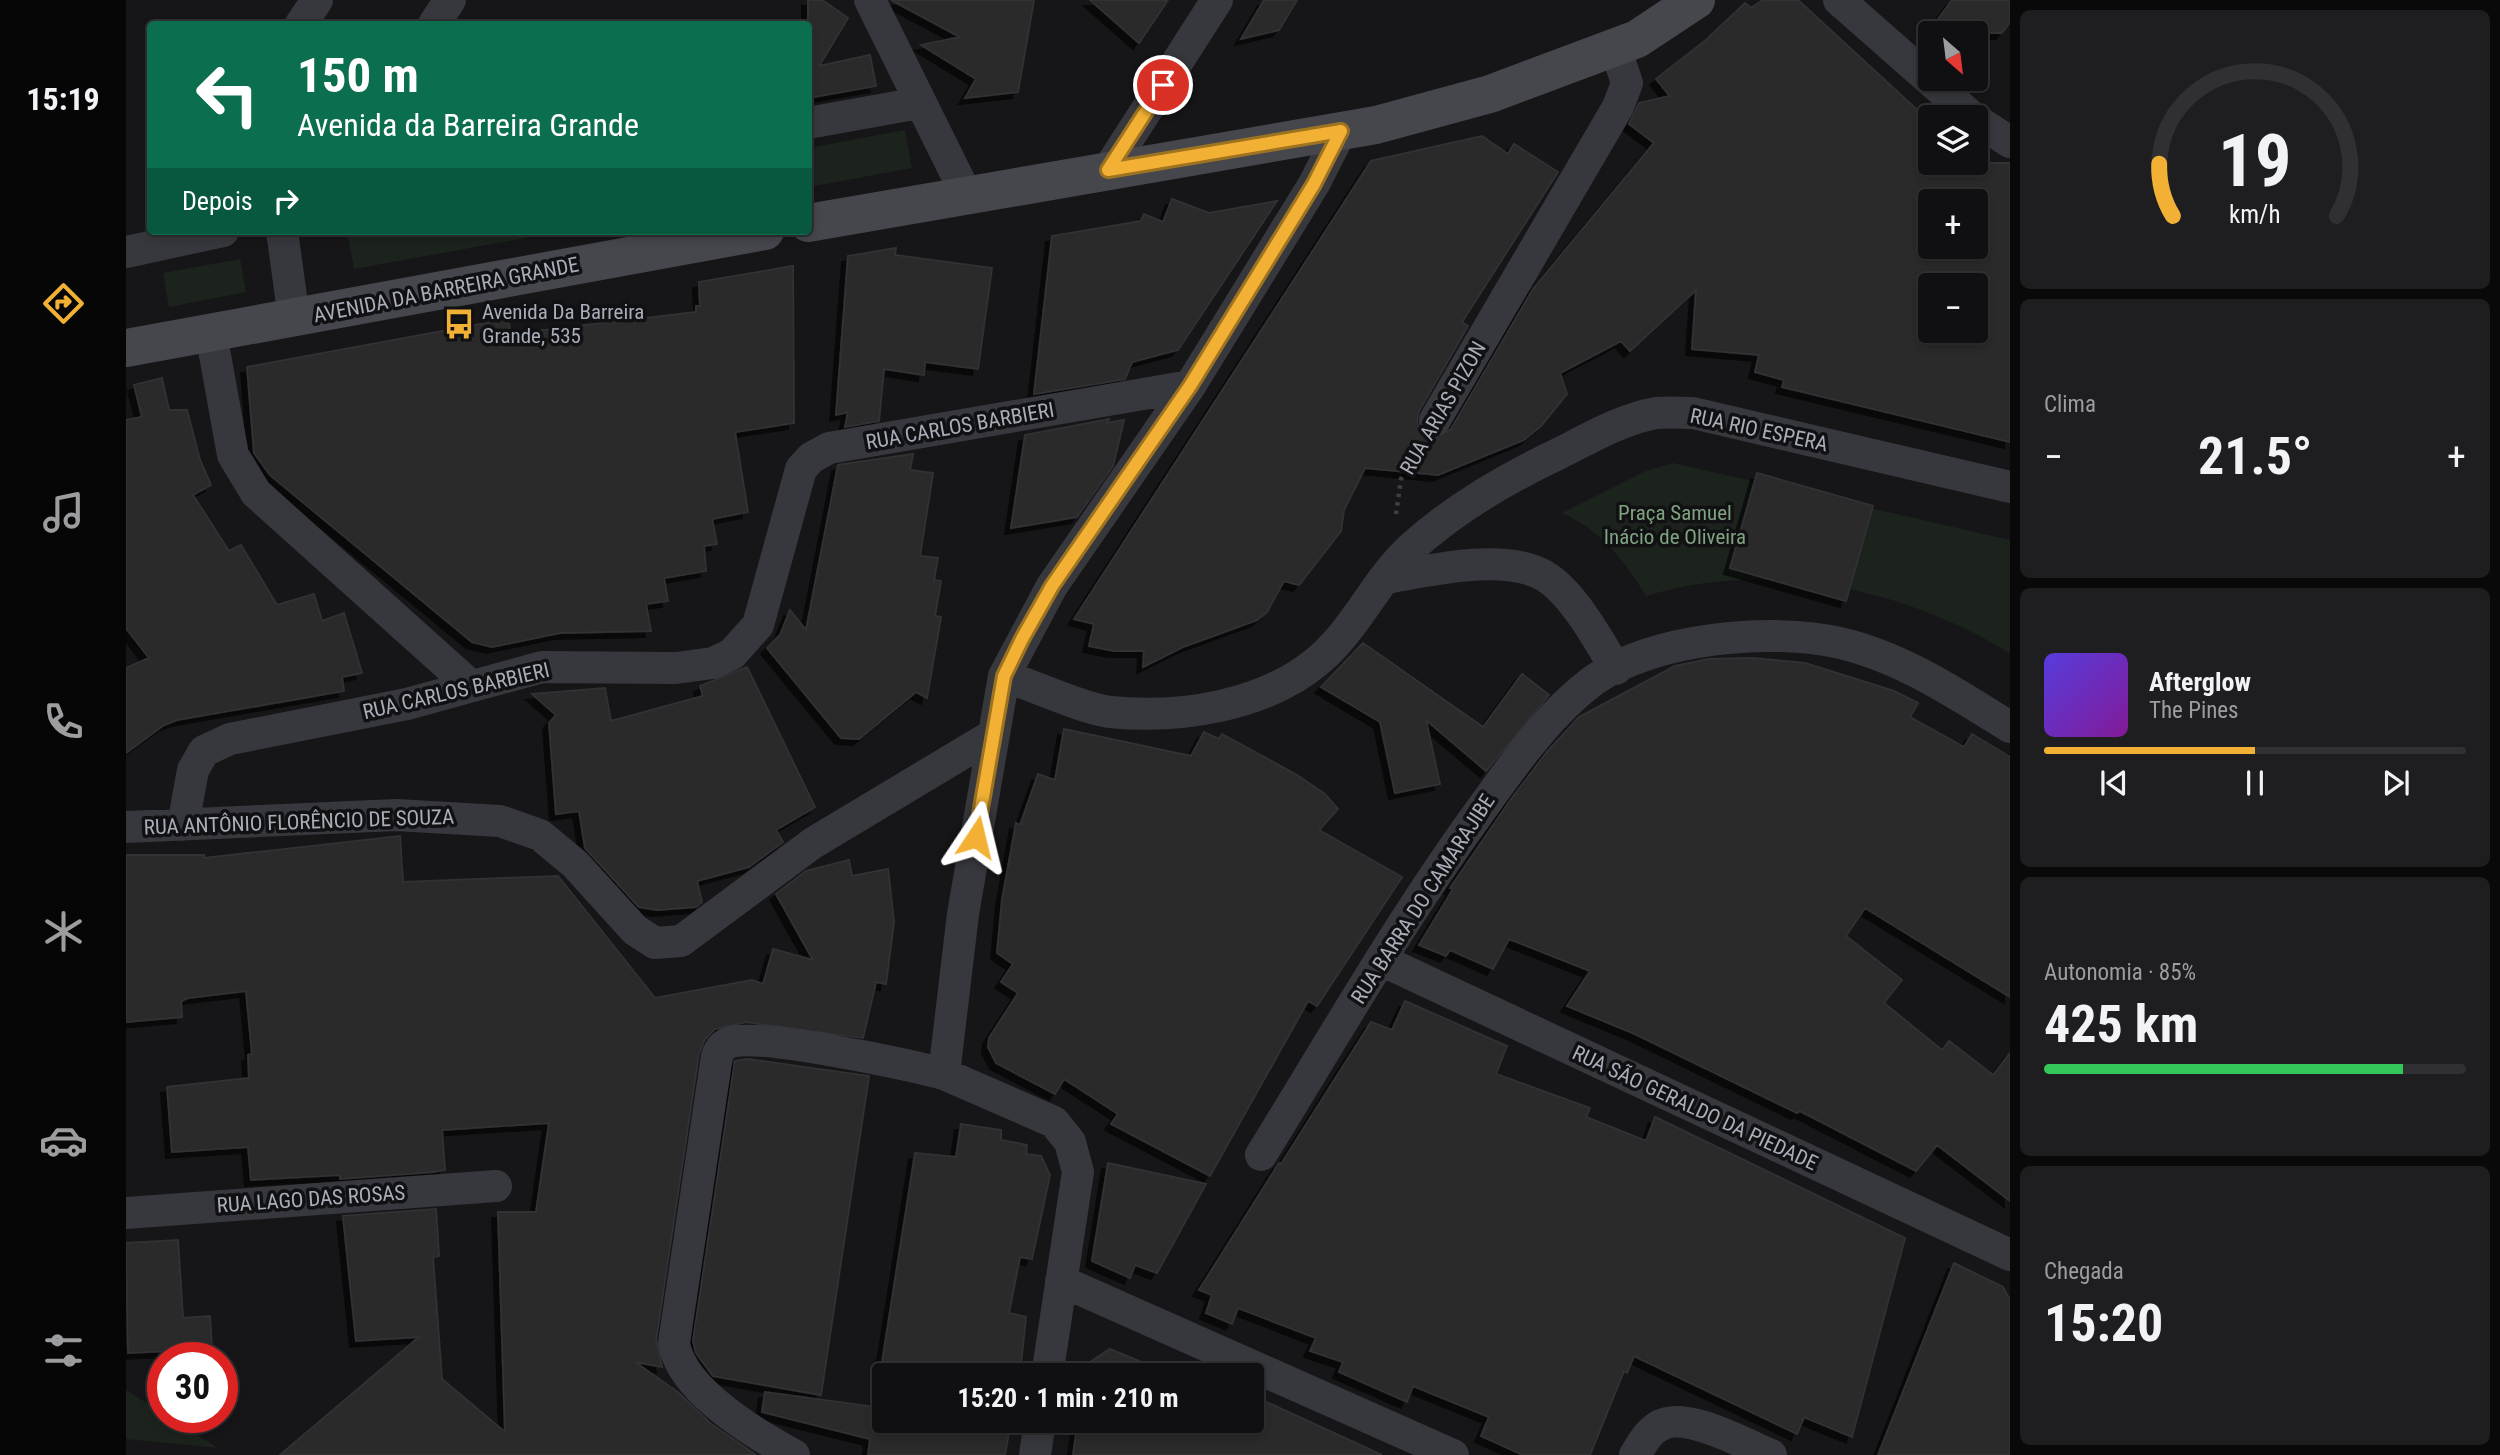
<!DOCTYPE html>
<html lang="pt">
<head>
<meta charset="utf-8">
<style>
  body { margin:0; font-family:"Roboto Condensed",sans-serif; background:#1e1e20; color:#f1f3f6; height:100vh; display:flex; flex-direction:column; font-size:26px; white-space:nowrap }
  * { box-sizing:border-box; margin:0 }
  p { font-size:23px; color:#9c9d9f }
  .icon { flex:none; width:38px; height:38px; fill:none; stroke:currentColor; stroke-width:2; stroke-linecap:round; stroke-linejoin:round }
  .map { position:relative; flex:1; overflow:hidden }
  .sheet { display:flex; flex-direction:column; gap:10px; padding:10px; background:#09090a; width:490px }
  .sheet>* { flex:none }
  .guide { position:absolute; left:21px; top:21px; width:665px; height:214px; border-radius:7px; box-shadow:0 4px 10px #0003,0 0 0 2px #303032; background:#0b6e4f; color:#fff; overflow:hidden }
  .needle { width:46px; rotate:152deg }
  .tools { position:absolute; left:1792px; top:21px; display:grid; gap:14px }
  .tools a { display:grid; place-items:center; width:70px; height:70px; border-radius:7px; background:#101012; box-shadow:0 4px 10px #0003,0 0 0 2px #303032; font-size:35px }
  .speed { position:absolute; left:21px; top:1342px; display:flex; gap:14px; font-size:35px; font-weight:700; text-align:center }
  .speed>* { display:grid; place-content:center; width:91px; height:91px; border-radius:50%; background:#101012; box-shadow:0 4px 10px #0003,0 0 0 2px #303032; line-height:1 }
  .speed .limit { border:10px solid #d22; background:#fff; color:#111 }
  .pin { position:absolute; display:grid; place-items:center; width:60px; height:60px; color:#fff; margin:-30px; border:4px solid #fff; border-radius:50%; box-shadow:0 2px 7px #0007 }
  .me { position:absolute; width:77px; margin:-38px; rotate:10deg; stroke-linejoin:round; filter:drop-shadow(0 0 5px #0008) }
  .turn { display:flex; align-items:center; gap:24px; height:147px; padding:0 35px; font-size:32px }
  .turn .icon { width:91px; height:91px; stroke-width:2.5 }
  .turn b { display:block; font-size:49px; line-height:60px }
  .then { display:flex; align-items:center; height:66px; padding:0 35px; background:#0003; gap:14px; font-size:26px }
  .big { font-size:52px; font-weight:700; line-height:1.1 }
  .sheet .card { flex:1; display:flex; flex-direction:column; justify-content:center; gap:10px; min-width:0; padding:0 24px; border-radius:10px; background:#1e1e20 }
  .sheet .dial { align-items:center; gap:0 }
  .dial svg { height:182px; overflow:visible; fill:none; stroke:#303032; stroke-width:7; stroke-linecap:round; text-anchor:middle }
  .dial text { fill:#f1f3f6; stroke:none }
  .song { display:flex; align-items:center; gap:21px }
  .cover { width:84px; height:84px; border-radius:10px; background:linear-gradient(135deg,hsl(250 70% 55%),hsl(290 70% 35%)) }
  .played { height:7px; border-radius:4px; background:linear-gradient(90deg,#f2b134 50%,#303032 50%) }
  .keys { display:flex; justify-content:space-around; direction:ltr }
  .heat { display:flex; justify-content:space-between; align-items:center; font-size:38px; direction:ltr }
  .charge { height:10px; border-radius:5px; background:linear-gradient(90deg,#34c759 85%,#303032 0) }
  .trip { position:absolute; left:746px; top:1363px; width:392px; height:70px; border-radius:7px; background:#101012; box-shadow:0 4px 10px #0003,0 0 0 2px #303032; font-weight:700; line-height:70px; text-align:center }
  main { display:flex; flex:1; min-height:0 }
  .tab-bar { display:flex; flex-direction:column; width:126px; justify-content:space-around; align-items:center; background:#060607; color:#9c9d9f }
  .tab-bar .icon { width:49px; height:49px }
  .tab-bar .selected { color:#f2b134 }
  .tab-bar b { font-size:32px; color:#f1f3f6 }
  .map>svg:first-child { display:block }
  .green { fill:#1c231d }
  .building { fill:#29292c; stroke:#303034; stroke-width:2; fill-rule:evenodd; filter:url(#shadow) }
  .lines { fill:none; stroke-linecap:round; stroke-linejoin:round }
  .path { stroke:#3d3f44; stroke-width:4.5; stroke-dasharray:3.5 5; stroke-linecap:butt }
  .street { stroke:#37383d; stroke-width:32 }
  .secondary { stroke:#45474d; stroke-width:38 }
  .route-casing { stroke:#9d7322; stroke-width:18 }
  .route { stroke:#f2b134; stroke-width:12 }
  .labels { text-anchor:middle; stroke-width:7; stroke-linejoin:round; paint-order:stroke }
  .street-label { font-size:21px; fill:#a8adb8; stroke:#111113 }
  .poi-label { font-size:21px; fill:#a8adb8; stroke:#111113; text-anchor:start }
  .park-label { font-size:21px; fill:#7fa381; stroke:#111113 }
</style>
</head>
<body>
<main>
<nav class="tab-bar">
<b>15:19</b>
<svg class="icon selected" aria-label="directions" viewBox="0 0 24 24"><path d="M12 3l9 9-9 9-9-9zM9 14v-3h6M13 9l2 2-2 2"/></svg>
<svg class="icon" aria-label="music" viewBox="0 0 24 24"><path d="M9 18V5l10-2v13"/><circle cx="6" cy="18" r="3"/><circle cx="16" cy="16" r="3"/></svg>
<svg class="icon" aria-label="phone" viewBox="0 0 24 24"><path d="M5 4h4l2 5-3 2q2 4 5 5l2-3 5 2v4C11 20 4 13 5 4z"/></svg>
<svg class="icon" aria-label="climate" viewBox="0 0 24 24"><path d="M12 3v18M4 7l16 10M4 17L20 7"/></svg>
<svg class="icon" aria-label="car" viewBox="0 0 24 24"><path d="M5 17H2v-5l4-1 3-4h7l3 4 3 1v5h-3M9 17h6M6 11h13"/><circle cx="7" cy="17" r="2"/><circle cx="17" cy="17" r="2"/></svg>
<svg class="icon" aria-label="filters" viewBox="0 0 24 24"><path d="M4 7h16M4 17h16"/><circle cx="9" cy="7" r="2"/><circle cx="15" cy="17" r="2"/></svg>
</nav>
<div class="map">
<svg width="1884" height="1455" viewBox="0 0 1884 1455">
  <defs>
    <filter id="shadow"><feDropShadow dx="-6" dy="6" stdDeviation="0" flood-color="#0009"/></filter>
  </defs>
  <rect width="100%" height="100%" fill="#161618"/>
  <path class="green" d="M 779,130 L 786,168 L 683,187 L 683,148 Z
    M 221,231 L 438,231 L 228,269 Z
    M 114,259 L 120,292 L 43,307 L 37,273 Z
    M 1547,463 L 1884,540 L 1884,653 C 1774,587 1644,559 1520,596 C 1498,560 1475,530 1436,513 L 1520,471 Z
    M 0,1390 L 37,1413 L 37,1418 L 44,1418 L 92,1448 L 0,1439 Z"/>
  <path class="building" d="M 682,0 L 696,0 L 722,18 L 693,66 L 744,55 L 750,86 L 682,98 Z
    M 765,0 L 908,0 L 892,92 L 839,98 L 850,79 L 795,45 L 834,37 Z
    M 964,0 L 1042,0 L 1013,43 Z
    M 1138,0 L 1171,0 L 1153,30 L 1115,39 Z
    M 1637,0 L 1672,0 L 1799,117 L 1795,122 L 1804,127 L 1804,163 L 1850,163 L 1850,156 L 1860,163 L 1884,163 L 1884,442 L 1656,387 L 1658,380 L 1629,372 L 1633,355 L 1566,349 L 1570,290 L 1504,351 L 1495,341 L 1434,373 L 1441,394 L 1415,426 L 1398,440 L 1312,475 L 1239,468 L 1218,510 L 1215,531 L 1173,585 L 1158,581 L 1141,612 L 1131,620 L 1057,647 L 1017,667 L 1018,651 L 988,651 L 963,646 L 968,624 L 948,619 L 1245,161 L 1356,136 L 1382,154 L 1388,144 L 1432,172 L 1336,322 L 1342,326 L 1293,411 L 1291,421 L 1293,430 L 1300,436 L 1310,438 L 1325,429 L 1407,289 L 1528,143 L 1503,124 L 1513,103 L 1544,96 L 1530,79 L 1580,40 L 1619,3 L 1625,8 ZM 1804,201 L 1850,201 L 1850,247 L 1804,247 ZM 1804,285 L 1850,285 L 1850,331 L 1804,331 Z
    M 1826,0 L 1884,0 L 1884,22 L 1876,33 L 1802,33 Z
    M 1046,199 L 1083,213 L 1151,201 L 1052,350 L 1006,362 L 999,379 L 908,394 L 926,236 L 1015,221 L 1018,214 L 1037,222 Z
    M 770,248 L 769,255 L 866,268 L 852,369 L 799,362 L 798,375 L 758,369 L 753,421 L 719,427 L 722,412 L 710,415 L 722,256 Z
    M 667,266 L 668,423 L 609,432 L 622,512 L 586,519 L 591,544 L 578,546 L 580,571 L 538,578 L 542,601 L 520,604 L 525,631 L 434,633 L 366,647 L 346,642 L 144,475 L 128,453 L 121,367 L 382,319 L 385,334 L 570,312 L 570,306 L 574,306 L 573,282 Z
    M 36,378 L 43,410 L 61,410 L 74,460 L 85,485 L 67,495 L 103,551 L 115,545 L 151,605 L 188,594 L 196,621 L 218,613 L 236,673 L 216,677 L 218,691 L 51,720 L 38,725 L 0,753 L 0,668 L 23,658 L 0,628 L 0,420 L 16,417 L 8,385 Z
    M 983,419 L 981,423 L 998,420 L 987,466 L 951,517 L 885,528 L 899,435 Z
    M 787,454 L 784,470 L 807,473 L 794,556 L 812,558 L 808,580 L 815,581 L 809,616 L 815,617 L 801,698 L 790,692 L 733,739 L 715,738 L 641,648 L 654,635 L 664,610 L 680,630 L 712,465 Z
    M 1631,473 L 1747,506 L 1720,601 L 1604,568 Z
    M 1237,643 L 1357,727 L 1396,674 L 1423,695 L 1360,771 L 1300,720 L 1314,784 L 1269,793 L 1254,722 L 1195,687 Z
    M 1626,658 L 1679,663 L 1768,691 L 1792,703 L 1784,717 L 1838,747 L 1846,734 L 1884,757 L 1884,997 L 1739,908 L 1720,936 L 1776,980 L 1758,1003 L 1816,1050 L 1823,1041 L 1867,1075 L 1884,1053 L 1884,1201 L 1811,1145 L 1790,1171 L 1674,1111 L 1671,1113 L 1509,1034 L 1441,1006 L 1464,971 L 1383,939 L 1367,969 L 1324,950 L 1320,956 L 1293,945 L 1327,889 L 1324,888 L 1385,799 L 1420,753 L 1453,717 L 1549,666 L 1583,659 Z
    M 621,667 L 689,807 L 650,830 L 657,842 L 623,867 L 571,881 L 576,902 L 570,907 L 531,910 L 513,907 L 459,848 L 453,811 L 430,814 L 423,723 L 430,715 L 406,694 L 479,688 L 485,721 L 577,696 L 574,686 Z
    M 938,729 L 1065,756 L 1078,732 L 1093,739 L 1096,734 L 1171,775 L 1199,794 L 1212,809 L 1193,830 L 1276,877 L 1191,1006 L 1182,1001 L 1084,1176 L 985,1124 L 992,1114 L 938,1079 L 929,1094 L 870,1063 L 862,1047 L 863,1038 L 892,993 L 875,982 L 887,964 L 871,953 L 876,900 L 890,823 L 894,825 L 912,774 L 929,780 Z
    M 274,836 L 277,882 L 432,876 L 529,998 L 626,980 L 637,984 L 647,949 L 687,960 L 650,894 L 680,871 L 723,860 L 726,876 L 762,869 L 768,922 L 760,984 L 750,982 L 737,1038 L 620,1022 L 589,1029 L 579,1039 L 573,1053 L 530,1340 L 536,1367 L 509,1362 L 553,1393 L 584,1423 L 630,1455 L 154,1455 L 293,1337 L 230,1341 L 217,1216 L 310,1209 L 313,1256 L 307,1257 L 316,1379 L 379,1432 L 372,1212 L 410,1212 L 423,1123 L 316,1130 L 319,1170 L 307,1172 L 214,1179 L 214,1175 L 125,1180 L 122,1147 L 46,1152 L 41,1087 L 123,1078 L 122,1055 L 126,1054 L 120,991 L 62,998 L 55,1001 L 56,1017 L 0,1022 L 0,855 L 78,855 L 78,858 Z
    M 1279,1001 L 1381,1046 L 1370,1074 L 1464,1108 L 1460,1117 L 1520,1141 L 1529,1117 L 1779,1238 L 1726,1437 L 1678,1417 L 1671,1434 L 1508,1356 L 1501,1373 L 1498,1371 L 1464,1455 L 1397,1455 L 1355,1436 L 1363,1417 L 1287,1386 L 1281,1402 L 1213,1372 L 1217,1362 L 1184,1351 L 1190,1338 L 1112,1308 L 1106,1324 L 1080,1313 L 1086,1295 L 1073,1290 L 1153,1163 L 1155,1164 L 1245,1022 L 1266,1030 Z
    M 622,1059 L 743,1076 L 695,1395 L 587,1376 L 570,1353 L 567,1341 L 609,1061 Z
    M 835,1124 L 875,1130 L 875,1140 L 901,1145 L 900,1154 L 915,1156 L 924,1175 L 906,1259 L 894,1257 L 883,1313 L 900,1317 L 895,1364 L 889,1363 L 888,1376 L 758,1376 L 758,1421 L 885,1421 L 879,1455 L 742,1455 L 744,1439 L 636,1412 L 639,1392 L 749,1407 L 789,1153 L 830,1157 Z
    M 982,1163 L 1080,1184 L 1031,1273 L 1009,1265 L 1004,1278 L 966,1261 Z
    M 52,1240 L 57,1318 L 84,1316 L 86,1349 L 2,1353 L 0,1243 Z
    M 1828,1263 L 1877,1287 L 1884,1300 L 1884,1455 L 1752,1455 Z
    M 984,1349 L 1049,1376 L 960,1376 L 961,1364 Z
    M 1125,1395 L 1256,1455 L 947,1455 L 952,1421 L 1125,1421 Z"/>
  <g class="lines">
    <path class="path" d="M 1270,514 L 1275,479 L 1293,448"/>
    <path class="street" d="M 744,0 L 840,194
      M 1713,0 L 1846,117
      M 175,24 L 191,0
      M 308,24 L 324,0
      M 1850,120 L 1884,142
      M 682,123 L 793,103
      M 982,170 L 1091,0
      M 156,231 L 168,318
      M 0,252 L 97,231
      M 85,333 L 107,455 L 130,493 L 345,686
      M 1309,420 L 1492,107 L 1501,83 L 1489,47
      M 1261,578 C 1304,570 1377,553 1417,575 C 1447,592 1472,640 1490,669
      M 878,676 C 906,685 957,709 984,712 C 1054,719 1140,706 1194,659 C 1231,627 1250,580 1285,548 C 1329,508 1379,479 1432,454 C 1462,439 1496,419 1530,413 C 1542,412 1555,413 1567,413 L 1884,487
      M 57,825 L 67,770 L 78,751 L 104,739 L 281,704 L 416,667 L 550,668 L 587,663 L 606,654 L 632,625 L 675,469 L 685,458 L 703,448 L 1064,386
      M 0,827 L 270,815 L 374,821 L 414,835 L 449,864 L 509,930 L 529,943 L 555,941 L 687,843 L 867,735
      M 1255,960 L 1884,1255
      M 1135,1155 C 1206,1040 1274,921 1354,811 C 1387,765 1422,714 1468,680 C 1527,638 1645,627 1714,643 C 1776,657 1830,694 1884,727
      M 0,1213 L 370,1186
      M 935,1281 L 1327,1455
      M 921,1376 L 952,1172 L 944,1142 L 928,1122 L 818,1074 L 837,914 L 878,676 L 926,586 L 1064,386 L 1188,184 L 1215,131
      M 668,1455 C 629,1434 555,1390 548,1343 L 591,1056 C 594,1049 597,1044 605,1042 C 635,1033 783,1065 818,1074
      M 909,1455 L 914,1421
      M 1509,1455 C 1516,1444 1521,1433 1533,1426 C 1558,1410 1619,1444 1645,1455"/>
    <path class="secondary" d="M 682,223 L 1250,125 L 1364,94 L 1511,39 L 1570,0
      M 0,348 L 639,231"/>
  </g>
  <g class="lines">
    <g class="route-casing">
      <path id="route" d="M 850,837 L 878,676 L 896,639 L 926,586 L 1064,386 L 1188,184 L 1215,131 L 982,170 L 1037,85"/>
    </g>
    <use href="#route" class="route"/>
  </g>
  <defs>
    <g id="bus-bare" transform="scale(2.415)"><path d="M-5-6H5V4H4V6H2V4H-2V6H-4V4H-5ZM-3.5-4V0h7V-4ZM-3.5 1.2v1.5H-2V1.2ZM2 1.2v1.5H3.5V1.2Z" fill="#f2b134" stroke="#111113" stroke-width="2.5" paint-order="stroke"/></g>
  </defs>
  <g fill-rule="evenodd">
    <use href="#bus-bare" x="333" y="324"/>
  </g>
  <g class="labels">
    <g class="street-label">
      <text transform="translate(320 290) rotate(-11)" y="7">AVENIDA DA BARREIRA GRANDE</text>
      <text transform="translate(1317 408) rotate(-60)" y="7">RUA ARIAS PIZON</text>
      <text transform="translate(834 426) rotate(-10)" y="7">RUA CARLOS BARBIERI</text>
      <text transform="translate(1633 430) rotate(12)" y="7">RUA RIO ESPERA</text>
      <text transform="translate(330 691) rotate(-13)" y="7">RUA CARLOS BARBIERI</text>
      <text transform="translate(173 822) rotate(-2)" y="7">RUA ANTÔNIO FLORÊNCIO DE SOUZA</text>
      <text transform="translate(1297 899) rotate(-57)" y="7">RUA BARRA DO CAMARAJIBE</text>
      <text transform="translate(1569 1108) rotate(25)" y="7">RUA SÃO GERALDO DA PIEDADE</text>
      <text transform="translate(185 1199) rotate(-4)" y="7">RUA LAGO DAS ROSAS</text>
    </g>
    <g class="poi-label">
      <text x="356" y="319">Avenida Da Barreira<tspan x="356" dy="24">Grande, 535</tspan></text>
    </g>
    <g class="park-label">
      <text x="1549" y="520">Praça Samuel<tspan x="1549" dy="24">Inácio de Oliveira</tspan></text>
    </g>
  </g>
</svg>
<div class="tools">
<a><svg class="needle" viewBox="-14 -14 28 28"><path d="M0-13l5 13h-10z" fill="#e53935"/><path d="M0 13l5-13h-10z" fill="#9c9d9f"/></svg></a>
<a><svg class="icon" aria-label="layers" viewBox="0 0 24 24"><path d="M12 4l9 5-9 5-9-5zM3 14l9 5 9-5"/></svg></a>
<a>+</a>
<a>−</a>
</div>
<div class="speed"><div class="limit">30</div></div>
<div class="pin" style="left:1037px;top:85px;background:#d93025"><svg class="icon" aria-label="arrive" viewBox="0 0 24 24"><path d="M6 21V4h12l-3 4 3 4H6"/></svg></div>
<svg class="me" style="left:850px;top:837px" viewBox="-20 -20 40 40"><path d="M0-17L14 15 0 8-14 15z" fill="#f2b134" stroke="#fff" stroke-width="4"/></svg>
<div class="trip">15:20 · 1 min · 210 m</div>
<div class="guide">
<div class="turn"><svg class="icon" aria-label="left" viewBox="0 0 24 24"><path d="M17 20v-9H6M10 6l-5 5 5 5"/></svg><div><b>150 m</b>Avenida da Barreira Grande</div></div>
<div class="then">Depois<svg class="icon" aria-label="right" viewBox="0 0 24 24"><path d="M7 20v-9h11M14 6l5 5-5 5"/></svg></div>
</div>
</div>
<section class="sheet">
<div class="card dial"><svg viewBox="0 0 100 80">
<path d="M14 69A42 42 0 1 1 86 69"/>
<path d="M14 69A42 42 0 0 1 8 46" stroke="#f2b134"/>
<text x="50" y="56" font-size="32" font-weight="700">19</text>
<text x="50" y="72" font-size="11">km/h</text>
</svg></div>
<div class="card"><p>Clima</p>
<div class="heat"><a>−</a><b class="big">21.5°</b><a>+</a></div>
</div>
<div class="card">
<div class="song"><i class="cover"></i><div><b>Afterglow</b><p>The Pines</p></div></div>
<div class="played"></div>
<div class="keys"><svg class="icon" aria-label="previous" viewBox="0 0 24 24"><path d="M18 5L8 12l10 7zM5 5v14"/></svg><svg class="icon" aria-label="pause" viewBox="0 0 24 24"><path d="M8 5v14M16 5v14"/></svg><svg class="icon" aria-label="next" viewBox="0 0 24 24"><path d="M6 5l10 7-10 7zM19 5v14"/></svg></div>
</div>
<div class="card"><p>Autonomia · 85%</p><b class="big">425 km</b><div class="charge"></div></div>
<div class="card"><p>Chegada</p><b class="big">15:20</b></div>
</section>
</main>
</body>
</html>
